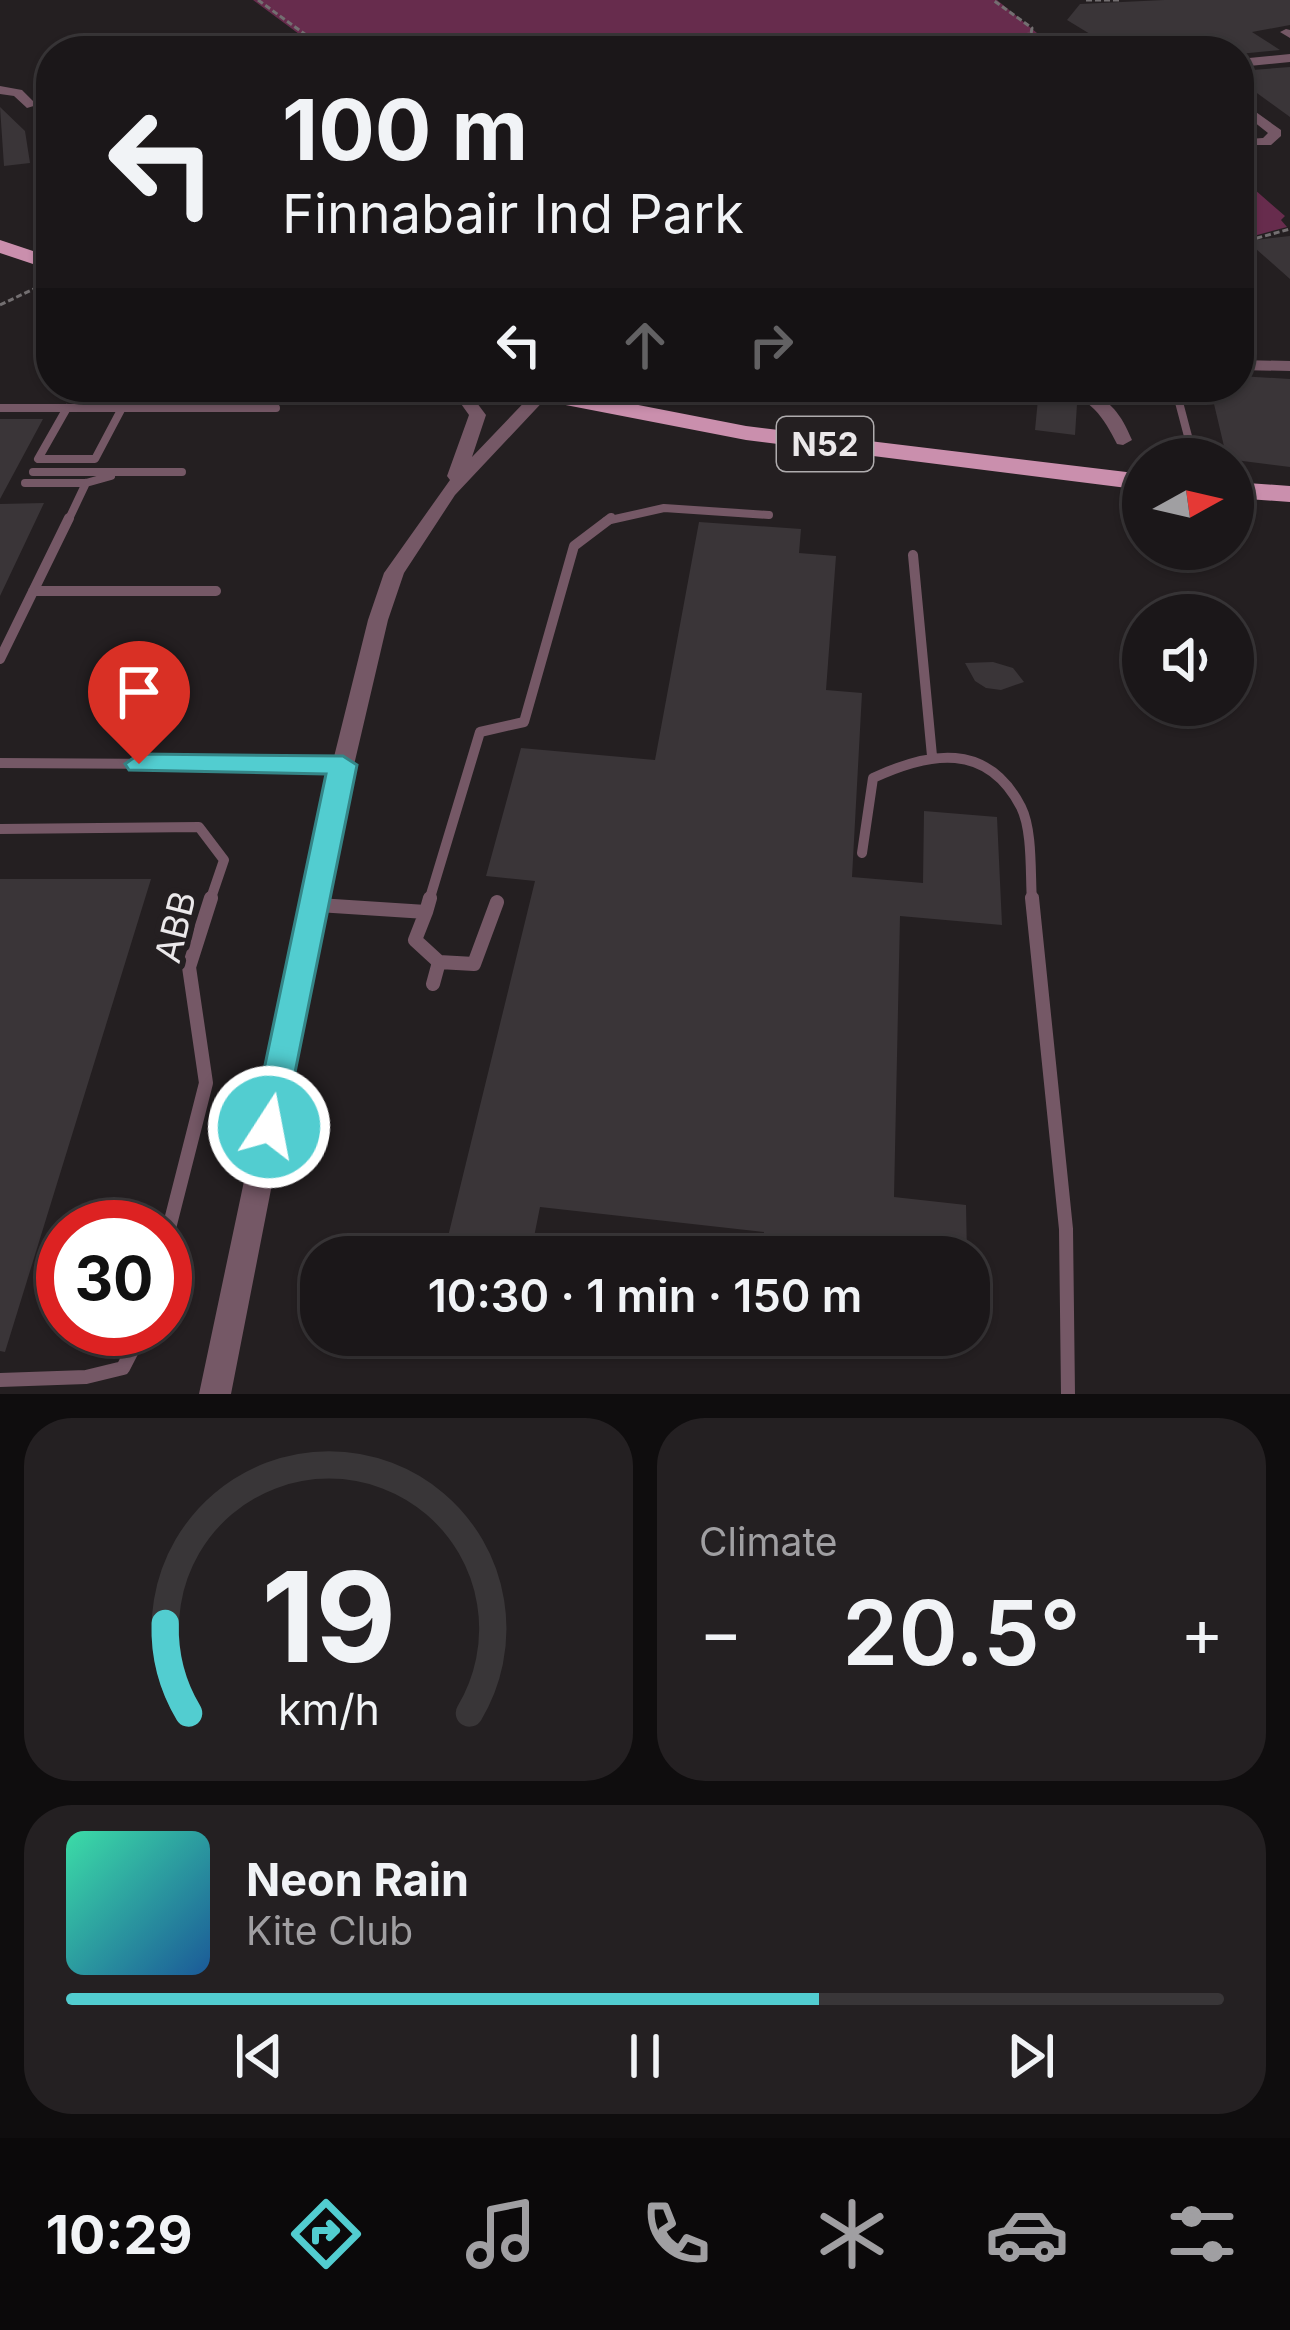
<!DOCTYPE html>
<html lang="en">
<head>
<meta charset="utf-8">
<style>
  body { margin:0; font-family:Inter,sans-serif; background:#242022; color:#f1f3f6; height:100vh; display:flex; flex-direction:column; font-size:45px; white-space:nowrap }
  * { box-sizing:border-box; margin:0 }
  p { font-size:39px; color:#a09fa2 }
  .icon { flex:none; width:66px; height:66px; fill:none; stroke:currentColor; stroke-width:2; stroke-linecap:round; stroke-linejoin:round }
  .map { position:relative; height:1394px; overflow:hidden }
  .drawer { display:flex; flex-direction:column; gap:24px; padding:24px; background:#0f0d0e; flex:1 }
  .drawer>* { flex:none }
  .banner { position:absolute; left:36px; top:36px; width:1218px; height:366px; border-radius:48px; box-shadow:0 3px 9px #0004,0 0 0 3px #393638; background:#1b1719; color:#f1f3f6; overflow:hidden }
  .needle { width:78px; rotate:82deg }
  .buttons { position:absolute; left:1122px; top:438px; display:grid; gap:24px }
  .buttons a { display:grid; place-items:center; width:132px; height:132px; border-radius:50%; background:#1b1719; box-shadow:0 3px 9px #0004,0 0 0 3px #393638; font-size:60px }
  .speed { position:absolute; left:36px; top:1200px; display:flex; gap:24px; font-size:60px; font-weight:700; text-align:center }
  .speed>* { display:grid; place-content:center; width:156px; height:156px; border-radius:50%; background:#1b1719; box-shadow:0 3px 9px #0004,0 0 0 3px #393638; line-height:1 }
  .speed .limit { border:18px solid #d22; background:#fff; color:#111 }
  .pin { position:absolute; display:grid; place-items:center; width:102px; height:102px; color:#fff; margin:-123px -51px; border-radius:50% 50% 50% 0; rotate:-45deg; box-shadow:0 0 12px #0007 }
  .pin .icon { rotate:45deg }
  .me { position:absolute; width:132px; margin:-66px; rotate:11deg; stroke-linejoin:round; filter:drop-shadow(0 0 9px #0008) }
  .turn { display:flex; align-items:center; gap:42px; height:252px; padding:0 48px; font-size:54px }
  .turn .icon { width:156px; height:156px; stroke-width:2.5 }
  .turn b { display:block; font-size:84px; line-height:102px }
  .lanes { display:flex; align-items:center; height:114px; padding:0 48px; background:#0003; justify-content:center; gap:60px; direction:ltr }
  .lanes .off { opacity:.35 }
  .big { font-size:90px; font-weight:600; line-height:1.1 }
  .drawer .tile { flex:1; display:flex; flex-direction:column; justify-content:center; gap:18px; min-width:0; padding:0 42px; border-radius:48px; background:#242022 }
  .drawer .dial { align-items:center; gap:0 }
  .dial svg { height:312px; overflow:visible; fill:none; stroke:#393638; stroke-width:7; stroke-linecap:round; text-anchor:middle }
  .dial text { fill:#f1f3f6; stroke:none }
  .song { display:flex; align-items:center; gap:36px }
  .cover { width:144px; height:144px; border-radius:18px; background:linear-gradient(135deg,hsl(160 70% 55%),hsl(210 70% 35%)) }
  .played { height:12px; border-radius:6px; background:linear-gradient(90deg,#52cdd0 65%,#393638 65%) }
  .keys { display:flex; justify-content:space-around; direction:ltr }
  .heat { display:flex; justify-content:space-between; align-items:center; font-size:66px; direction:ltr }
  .drawer .tiles { flex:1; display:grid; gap:24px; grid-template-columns:1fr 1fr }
  .tile:last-child { grid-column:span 2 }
  .trip { position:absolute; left:300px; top:1236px; width:690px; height:120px; border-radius:48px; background:#1b1719; box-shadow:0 3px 9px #0004,0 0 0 3px #393638; font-weight:600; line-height:120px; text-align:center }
  .dock { display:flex; height:192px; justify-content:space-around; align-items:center; background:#0b090a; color:#a09fa2 }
  .dock .icon { width:84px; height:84px }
  .dock .active { color:#52cdd0 }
  .dock b { font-size:54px; color:#f1f3f6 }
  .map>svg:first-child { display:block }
  .green { fill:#672c4d }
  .building { fill:#3a3538 }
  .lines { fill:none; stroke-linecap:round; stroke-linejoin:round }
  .path { stroke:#736f71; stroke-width:3; stroke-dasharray:6 3; stroke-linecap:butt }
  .lane-far2 { stroke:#755866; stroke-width:8 }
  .lane-far1 { stroke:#755866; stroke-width:10 }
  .lane { stroke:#755866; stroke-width:14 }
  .street { fill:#755866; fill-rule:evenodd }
  .primary { fill:#ca8fad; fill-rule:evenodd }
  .route { fill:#52cdd0; stroke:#358587; stroke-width:3 }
  .labels { text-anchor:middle; stroke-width:12; stroke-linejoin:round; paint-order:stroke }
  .shield { fill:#241f21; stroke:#afacae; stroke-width:3 }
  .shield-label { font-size:33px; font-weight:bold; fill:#ebe8ea }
  .street-label { font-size:36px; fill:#ebe8ea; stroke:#241f21 }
</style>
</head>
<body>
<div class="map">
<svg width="1290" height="1394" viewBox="0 0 1290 1394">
  <rect width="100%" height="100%" fill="#241f21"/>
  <path class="green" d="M 253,0 L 997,0 L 1037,33 L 1013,41 L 906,51 L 322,51 Z
    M 1254,189 L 1285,216 L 1281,220 L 1287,227 L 1239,240 L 1239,190 Z"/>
  <path class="building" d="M 1164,0 L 1290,0 L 1290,25 L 1252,32 L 1280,50 L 1239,54 L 1165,51 L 1151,38 L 1138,42 L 1141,51 L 1118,51 L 1067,20 L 1080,4 Z
    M 1290,67 L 1290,117 L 1239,80 L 1239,71 Z
    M 0,107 L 25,131 L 30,163 L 4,166 Z
    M 1290,236 L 1290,279 L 1247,241 Z
    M 1239,376 L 1290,379 L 1290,467 L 1227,459 L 1210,387 L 1239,387 Z
    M 1038,399 L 1077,404 L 1075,435 L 1035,430 Z
    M 0,419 L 43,419 L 0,499 Z
    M 44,503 L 0,596 L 0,504 Z
    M 699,522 L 801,529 L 799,553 L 836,556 L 826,690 L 862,693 L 852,877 L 923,883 L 924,811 L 997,817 L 1002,925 L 900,916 L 894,1197 L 966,1205 L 967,1257 L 761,1257 L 764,1232 L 540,1207 L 530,1257 L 443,1257 L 535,881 L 486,876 L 521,748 L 655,760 Z
    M 993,662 L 1013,668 L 1024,682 L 1001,690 L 986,688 L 975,681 L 965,663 Z
    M 0,879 L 151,879 L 5,1352 L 0,1351 Z"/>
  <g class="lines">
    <path class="path" d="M 258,0 L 328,51
      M 1086,0 L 1119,0
      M 985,42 L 994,51
      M 889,51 L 1031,34 L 1032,28 L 993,0
      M 1239,243 L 1290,229
      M 0,305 L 44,284
      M 406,387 L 438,395"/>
    <path class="lane-far2" d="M 1175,387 L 1194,459
      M 0,408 L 276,408
      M 67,408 L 38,459 L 95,459 L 122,408
      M 33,472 L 182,472
      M 25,483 L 86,483 L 111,476
      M 68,521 L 86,483
      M 606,521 L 664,508 L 769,515"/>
    <path class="lane-far1" d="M 913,555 L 932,756
      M 33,591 L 216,591
      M 0,659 L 69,518
      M 0,763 L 343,765
      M 0,829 L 199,827 L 224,860 L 210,901
      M 862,853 L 873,778 C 929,752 987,741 1021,807 C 1033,831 1030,875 1032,901
      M 429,901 L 480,732 L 524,722 L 574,546 L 611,518"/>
    <path class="lane" d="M 1032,898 L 1066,1229 L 1068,1394
      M 318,905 L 426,912 L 430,898
      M 426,912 L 415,940 L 439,962 L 474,964 L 497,902
      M 433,984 L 439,962
      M 165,1244 L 206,1083 L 189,967 L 211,898
      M 0,1380 L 86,1377 L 123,1368 L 143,1329"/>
    <path class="street" d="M 1286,29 L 1290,30 L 1290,38 L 1280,32 Z
      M 1143,43 L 1151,43 L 1161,51 L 1148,51 L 1141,45 Z
      M 1290,54 L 1290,62 L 1239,67 L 1239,59 Z
      M 0,86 L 22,90 L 37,105 L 27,108 L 14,96 L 0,94 Z
      M 1239,100 L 1281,130 L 1281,136 L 1271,145 L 1248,145 L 1248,139 L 1263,138 L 1268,133 L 1239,110 Z
      M 1239,360 L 1290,361 L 1290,371 L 1239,370 Z
      M 449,387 L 465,387 L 486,415 L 472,457 L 536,390 L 548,390 L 550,394 L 455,495 L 404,573 L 388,620 L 354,765 L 231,1394 L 199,1394 L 332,765 L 368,620 L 384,573 L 450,480 L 447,476 L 469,415 Z
      M 1031,387 C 1081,387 1111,387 1132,440 L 1123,445 L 1117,444 C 1104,418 1090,396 1059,392 C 1047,390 1041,393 1031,387 Z"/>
    <path class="primary" d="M 0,240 L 51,257 L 51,270 L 0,253 Z
      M 497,387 L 546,387 L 746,426 L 1143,474 L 1143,490 L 746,440 L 509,394 Z
      M 1233,482 L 1290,486 L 1290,502 L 1233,498 Z"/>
  </g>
  <path class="route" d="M 139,754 L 343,756 L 357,765 L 282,1137 L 269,1141 L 257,1137 L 252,1127 L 326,774 L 129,770 L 125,764 Z"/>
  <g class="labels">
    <rect class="shield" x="777" y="417" width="96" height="54" rx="9"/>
    <g class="shield-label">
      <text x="825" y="456">N52</text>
    </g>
    <g class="street-label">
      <text transform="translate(175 927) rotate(-76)" y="13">ABB</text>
    </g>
  </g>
</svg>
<div class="buttons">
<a><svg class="needle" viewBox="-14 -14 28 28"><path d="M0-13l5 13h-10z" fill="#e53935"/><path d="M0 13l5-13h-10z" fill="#a09fa2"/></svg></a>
<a><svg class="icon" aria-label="sound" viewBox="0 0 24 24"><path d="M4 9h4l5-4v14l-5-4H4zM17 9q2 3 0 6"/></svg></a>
</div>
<div class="speed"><div class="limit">30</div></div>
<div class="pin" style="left:139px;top:764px;background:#d93025"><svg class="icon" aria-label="arrive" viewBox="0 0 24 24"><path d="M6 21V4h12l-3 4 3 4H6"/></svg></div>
<svg class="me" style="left:269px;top:1127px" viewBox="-20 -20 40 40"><circle r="17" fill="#52cdd0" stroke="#fff" stroke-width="3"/><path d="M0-11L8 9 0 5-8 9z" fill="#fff"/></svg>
<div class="trip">10:30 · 1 min · 150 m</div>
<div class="banner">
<div class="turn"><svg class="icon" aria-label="left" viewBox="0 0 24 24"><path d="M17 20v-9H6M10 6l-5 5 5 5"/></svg><div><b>100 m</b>Finnabair Ind Park</div></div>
<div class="lanes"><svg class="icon" aria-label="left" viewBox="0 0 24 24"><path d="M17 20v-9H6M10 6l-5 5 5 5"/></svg><svg class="icon off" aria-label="ahead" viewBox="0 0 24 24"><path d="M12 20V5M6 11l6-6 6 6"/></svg><svg class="icon off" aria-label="right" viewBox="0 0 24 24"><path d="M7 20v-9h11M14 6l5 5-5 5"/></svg></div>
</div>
</div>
<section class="drawer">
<div class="tiles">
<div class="tile dial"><svg viewBox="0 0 100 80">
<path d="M14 69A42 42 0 1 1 86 69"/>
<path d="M14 69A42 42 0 0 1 8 46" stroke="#52cdd0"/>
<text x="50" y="56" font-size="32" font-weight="700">19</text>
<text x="50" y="72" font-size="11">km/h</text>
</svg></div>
<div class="tile"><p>Climate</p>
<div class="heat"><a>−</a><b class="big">20.5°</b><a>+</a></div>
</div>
<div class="tile">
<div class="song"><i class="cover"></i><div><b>Neon Rain</b><p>Kite Club</p></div></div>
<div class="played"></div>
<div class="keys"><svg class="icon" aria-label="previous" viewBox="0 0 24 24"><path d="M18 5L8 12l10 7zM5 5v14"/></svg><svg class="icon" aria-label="pause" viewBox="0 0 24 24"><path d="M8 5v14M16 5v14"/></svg><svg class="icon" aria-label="next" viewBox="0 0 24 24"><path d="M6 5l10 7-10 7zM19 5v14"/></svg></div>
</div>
</div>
</section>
<nav class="dock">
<b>10:29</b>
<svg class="icon active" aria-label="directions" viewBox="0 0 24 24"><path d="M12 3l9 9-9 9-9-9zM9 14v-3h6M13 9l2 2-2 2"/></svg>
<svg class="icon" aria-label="music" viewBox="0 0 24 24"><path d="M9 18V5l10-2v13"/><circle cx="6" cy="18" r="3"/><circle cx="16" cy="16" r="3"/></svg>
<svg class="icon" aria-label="phone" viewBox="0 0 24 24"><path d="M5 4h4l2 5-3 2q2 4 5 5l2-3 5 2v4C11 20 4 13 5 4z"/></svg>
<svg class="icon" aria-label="climate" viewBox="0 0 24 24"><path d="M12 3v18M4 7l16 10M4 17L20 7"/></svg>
<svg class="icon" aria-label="car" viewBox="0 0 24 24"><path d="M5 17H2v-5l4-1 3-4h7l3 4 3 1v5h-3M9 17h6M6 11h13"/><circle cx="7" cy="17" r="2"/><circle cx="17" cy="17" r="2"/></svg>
<svg class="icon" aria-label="filters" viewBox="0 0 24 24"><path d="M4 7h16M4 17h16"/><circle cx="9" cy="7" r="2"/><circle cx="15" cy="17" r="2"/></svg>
</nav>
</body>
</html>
